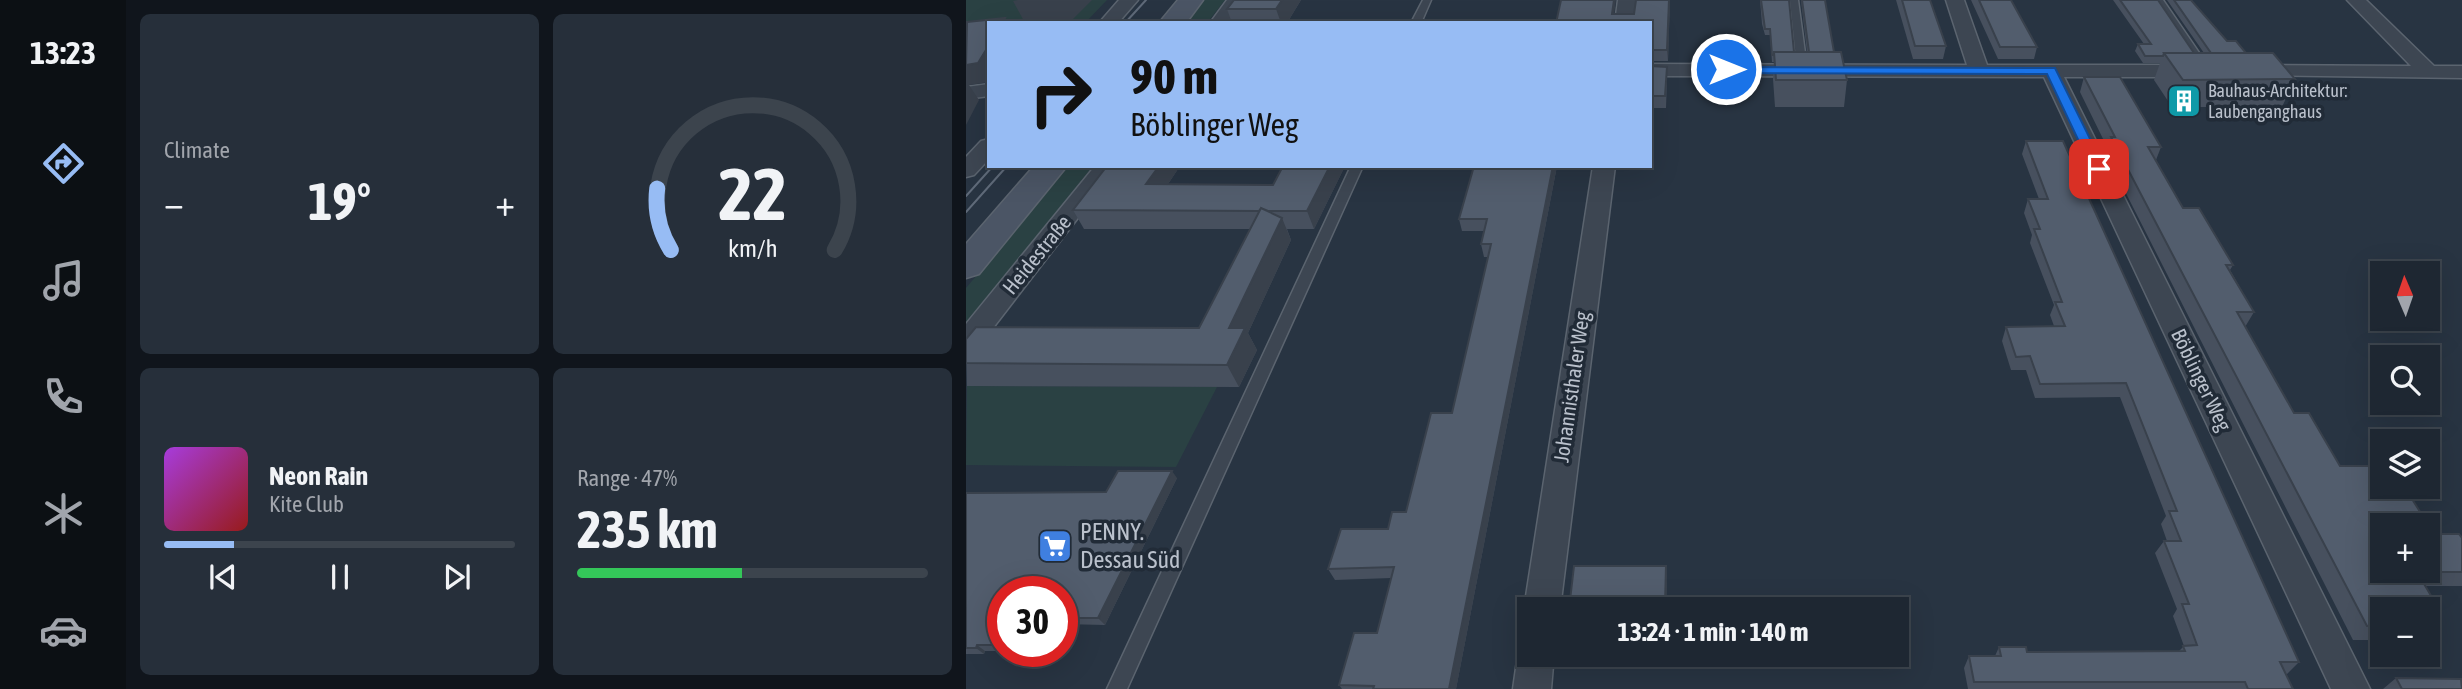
<!DOCTYPE html>
<html lang="en">
<head>
<meta charset="utf-8">
<style>
  body { margin:0; font-family:"Asap Condensed",sans-serif; background:#262f3a; color:#f1f3f6; height:100vh; display:flex; flex-direction:column; font-size:26px; white-space:nowrap }
  * { box-sizing:border-box; margin:0 }
  p { font-size:23px; color:#a1a5ac }
  .icon { flex:none; width:38px; height:38px; fill:none; stroke:currentColor; stroke-width:2; stroke-linecap:round; stroke-linejoin:round }
  .map { position:relative; flex:1; overflow:hidden }
  .sheet { display:flex; flex-direction:column; gap:14px; padding:14px; background:#10151c; width:840px }
  .sheet>* { flex:none }
  .guide { position:absolute; left:21px; top:21px; width:665px; height:147px; border-radius:0px; box-shadow:0 7px 28px #0002,0 0 0 2px #3c444d; background:#97bcf4; color:#111; overflow:hidden }
  .needle { width:46px; rotate:358deg }
  .fabs { position:absolute; left:1404px; top:261px; display:grid; gap:14px }
  .fabs a { display:grid; place-items:center; width:70px; height:70px; border-radius:0px; background:#1e2732; box-shadow:0 7px 28px #0002,0 0 0 2px #3c444d; font-size:35px }
  .speed { position:absolute; left:21px; top:576px; display:flex; gap:14px; font-size:35px; font-weight:700; text-align:center }
  .speed>* { display:grid; place-content:center; width:91px; height:91px; border-radius:50%; background:#1e2732; box-shadow:0 7px 28px #0002,0 0 0 2px #3c444d; line-height:1 }
  .speed .limit { border:10px solid #d22; background:#fff; color:#111 }
  .pin { position:absolute; display:grid; place-items:center; width:60px; height:60px; color:#fff; margin:-30px; border-radius:14px; box-shadow:0 4px 10px #0006 }
  .me { position:absolute; width:77px; margin:-38px; rotate:90deg; stroke-linejoin:round; filter:drop-shadow(0 0 5px #0008) }
  .turn { display:flex; align-items:center; gap:24px; height:147px; padding:0 28px; font-size:32px }
  .turn .icon { width:91px; height:91px; stroke-width:2.5 }
  .turn b { display:block; font-size:49px; line-height:60px }
  .big { font-size:52px; font-weight:700; line-height:1.1 }
  .sheet .widget { flex:1; display:flex; flex-direction:column; justify-content:center; gap:10px; min-width:0; padding:0 24px; border-radius:10px; background:#262f3a }
  .sheet .dial { align-items:center; gap:0 }
  .dial svg { height:182px; overflow:visible; fill:none; stroke:#3c444d; stroke-width:7; stroke-linecap:round; text-anchor:middle }
  .dial text { fill:#f1f3f6; stroke:none }
  .song { display:flex; align-items:center; gap:21px }
  .cover { width:84px; height:84px; border-radius:10px; background:linear-gradient(135deg,hsl(280 70% 55%),hsl(0 70% 35%)) }
  .played { height:7px; border-radius:4px; background:linear-gradient(90deg,#97bcf4 20%,#3c444d 20%) }
  .keys { display:flex; justify-content:space-around; direction:ltr }
  .heat { display:flex; justify-content:space-between; align-items:center; font-size:38px; direction:ltr }
  .charge { height:10px; border-radius:5px; background:linear-gradient(90deg,#34c759 47%,#3c444d 0) }
  .sheet .tiles { flex:1; display:grid; gap:14px; grid-template-columns:repeat(2,1fr) }
  .trip { position:absolute; left:551px; top:597px; width:392px; height:70px; border-radius:0px; background:#1e2732; box-shadow:0 7px 28px #0002,0 0 0 2px #3c444d; font-weight:700; line-height:70px; text-align:center }
  main { display:flex; flex:1; min-height:0 }
  .dock { display:flex; flex-direction:column; width:126px; justify-content:space-around; align-items:center; background:#0c1014; color:#a1a5ac }
  .dock .icon { width:49px; height:49px }
  .dock .selected { color:#97bcf4 }
  .dock b { font-size:32px; color:#f1f3f6 }
  .map>svg:first-child { display:block }
  .green { fill:#2a4143 }
  .lines { fill:none; stroke-linecap:round; stroke-linejoin:round }
  .lane-casing { stroke:#5b646f; stroke-width:3 }
  .street-casing { stroke:#5b646f; stroke-width:3 }
  .secondary-casing { stroke:#5b646f; stroke-width:3 }
  .lane { fill:#3d4652; fill-rule:evenodd }
  .street { fill:#3d4652; fill-rule:evenodd }
  .secondary { fill:#4b5565; fill-rule:evenodd }
  .tram { stroke:#5f6a79; stroke-width:2 }
  .wall { fill:#47505e }
  .shaded-wall { fill:#39414c }
  .building { fill:#525d6d; stroke:#39414c; stroke-width:2; fill-rule:evenodd }
  .route { fill:#1a73e8; stroke:#114b97; stroke-width:2 }
  .labels { text-anchor:middle; stroke-width:7; stroke-linejoin:round; paint-order:stroke }
  .far-poi-label { font-size:18px; fill:#bac1cc; stroke:#212b37; text-anchor:start }
  .street-label { font-size:21px; fill:#bac1cc; stroke:#212b37 }
  .near-poi-label { font-size:24px; fill:#bac1cc; stroke:#212b37; text-anchor:start }
</style>
</head>
<body>
<main>
<nav class="dock">
<b>13:23</b>
<svg class="icon selected" aria-label="directions" viewBox="0 0 24 24"><path d="M12 3l9 9-9 9-9-9zM9 14v-3h6M13 9l2 2-2 2"/></svg>
<svg class="icon" aria-label="music" viewBox="0 0 24 24"><path d="M9 18V5l10-2v13"/><circle cx="6" cy="18" r="3"/><circle cx="16" cy="16" r="3"/></svg>
<svg class="icon" aria-label="phone" viewBox="0 0 24 24"><path d="M5 4h4l2 5-3 2q2 4 5 5l2-3 5 2v4C11 20 4 13 5 4z"/></svg>
<svg class="icon" aria-label="climate" viewBox="0 0 24 24"><path d="M12 3v18M4 7l16 10M4 17L20 7"/></svg>
<svg class="icon" aria-label="car" viewBox="0 0 24 24"><path d="M5 17H2v-5l4-1 3-4h7l3 4 3 1v5h-3M9 17h6M6 11h13"/><circle cx="7" cy="17" r="2"/><circle cx="17" cy="17" r="2"/></svg>
</nav>
<section class="sheet">
<div class="tiles">
<div class="widget"><p>Climate</p>
<div class="heat"><a>−</a><b class="big">19°</b><a>+</a></div>
</div>
<div class="widget dial"><svg viewBox="0 0 100 80">
<path d="M14 69A42 42 0 1 1 86 69"/>
<path d="M14 69A42 42 0 0 1 8 42" stroke="#97bcf4"/>
<text x="50" y="56" font-size="32" font-weight="700">22</text>
<text x="50" y="72" font-size="11">km/h</text>
</svg></div>
<div class="widget">
<div class="song"><i class="cover"></i><div><b>Neon Rain</b><p>Kite Club</p></div></div>
<div class="played"></div>
<div class="keys"><svg class="icon" aria-label="previous" viewBox="0 0 24 24"><path d="M18 5L8 12l10 7zM5 5v14"/></svg><svg class="icon" aria-label="pause" viewBox="0 0 24 24"><path d="M8 5v14M16 5v14"/></svg><svg class="icon" aria-label="next" viewBox="0 0 24 24"><path d="M6 5l10 7-10 7zM19 5v14"/></svg></div>
</div>
<div class="widget"><p>Range · 47%</p><b class="big">235 km</b><div class="charge"></div></div>
</div>
</section>
<div class="map">
<svg width="1496" height="689" viewBox="0 0 1496 689">
  <rect width="100%" height="100%" fill="#283442"/>
  <path class="green" d="M 0,0 L 141,0 L 119,23 L 23,23 L 0,83 Z
    M 234,0 L 259,0 L 241,23 L 215,23 Z
    M 103,166 L 127,166 L 0,325 L 0,288 Z
    M 1,386 L 251,387 L 210,467 L 0,465 Z"/>
  <g class="lines">
    <g class="lane-casing">
      <path id="lane" d="M 457,0 L 465,0 L 455,23 L 445,23 Z
        M 824,0 L 832,0 L 841,68 L 836,71 L 831,68 Z
        M 1189,0 L 1197,0 L 1238,60 L 1236,62 L 1230,62 Z
        M 385,166 L 397,166 L 161,689 L 141,689 Z"/>
    </g>
    <g class="street-casing">
      <path id="street" d="M 153,0 L 172,0 L 152,23 L 133,23 Z
        M 261,0 L 279,0 L 263,23 L 244,23 Z
        M 652,0 L 670,0 L 667,23 L 649,23 Z
        M 980,0 L 998,0 L 1021,65 L 1227,65 L 1234,67 L 1237,71 L 1234,75 L 1227,77 L 1098,77 L 1404,689 L 1365,689 L 1078,77 L 684,76 L 684,64 L 1001,65 Z
        M 1381,0 L 1400,0 L 1468,66 L 1496,66 L 1496,78 L 1278,75 L 1275,71 L 1278,67 L 1285,65 L 1445,66 Z
        M 23,84 L 23,96 L 0,99 L 0,87 Z
        M 23,139 L 23,159 L 8,175 L 0,177 L 0,157 L 15,141 Z
        M 129,166 L 152,166 L 10,350 L 0,353 L 0,324 Z
        M 627,166 L 649,166 L 594,609 L 564,609 L 564,621 L 558,609 Z
        M 564,639 L 564,654 L 588,654 L 585,689 L 547,689 L 552,654 L 557,642 Z"/>
    </g>
    <g class="secondary-casing">
      <path id="secondary" d="M 212,0 L 237,0 L 220,23 L 193,23 Z
        M 68,166 L 101,166 L 13,274 L 0,278 L 0,244 Z"/>
    </g>
    <use href="#lane" class="lane"/>
    <use href="#street" class="street"/>
    <use href="#secondary" class="secondary"/>
    <path class="tram" d="M 159,23 L 180,0
      M 0,196 L 27,166
      M 0,212 L 41,166"/>
  </g>
  <path class="wall" d="M 335,0 L 321,23 L 266,23 L 261,9 Z
    M 704,0 L 702,61 L 684,61 L 684,23 L 648,14 L 668,14 Z
    M 794,0 L 823,0 L 828,52 L 841,52 L 835,0 L 859,0 L 868,52 L 881,80 L 878,107 L 809,107 L 807,79 L 808,62 L 806,62 L 804,35 L 799,35 L 796,24 Z
    M 930,0 L 964,0 L 980,46 L 977,59 L 947,59 Z
    M 1005,0 L 1045,0 L 1071,47 L 1068,59 L 1032,59 Z
    M 1147,0 L 1193,0 L 1228,53 L 1238,53 L 1201,0 L 1225,0 L 1261,41 L 1280,53 L 1329,79 L 1316,107 L 1206,107 L 1188,80 L 1194,63 L 1177,63 L 1169,51 L 1172,44 L 1178,44 Z
    M 684,66 L 701,79 L 700,108 L 684,108 Z
    M 1118,77 L 1195,147 L 1190,160 L 1217,208 L 1267,265 L 1264,270 L 1288,312 L 1279,327 L 1328,413 L 1374,466 L 1423,499 L 1468,534 L 1496,572 L 1496,586 L 1459,586 L 1467,599 L 1456,609 L 1416,609 L 1416,640 L 1387,640 L 1139,152 L 1141,147 L 1114,92 Z
    M 1060,141 L 1333,662 L 1321,674 L 1319,674 L 1327,689 L 1002,689 L 998,668 L 1003,656 L 1029,656 L 1033,647 L 1061,652 L 1213,651 L 1218,646 L 1207,616 L 1211,609 L 1189,553 L 1198,541 L 1201,541 L 1195,524 L 1200,516 L 1154,397 L 1069,398 L 1060,370 L 1045,370 L 1036,341 L 1040,327 L 1088,326 L 1084,315 L 1088,305 L 1064,243 L 1066,235 L 1058,213 L 1062,199 L 1073,199 L 1056,154 Z
    M 140,166 L 214,166 L 202,184 L 307,185 L 317,166 L 379,166 L 348,229 L 321,229 L 325,240 L 282,333 L 291,350 L 273,387 L 1,386 L 0,339 L 233,328 L 284,229 L 118,229 L 107,210 L 141,167 Z
    M 591,166 L 490,689 L 376,689 L 373,685 L 411,633 L 425,578 L 369,580 L 362,569 L 422,529 L 440,512 L 486,413 L 522,257 L 518,257 L 515,244 L 518,231 L 496,231 L 493,219 Z
    M 211,478 L 139,625 L 96,624 L 96,592 L 37,592 L 37,651 L 19,651 L 18,654 L 0,654 L 0,493 L 140,492 Z
    M 700,566 L 701,579 L 700,609 L 603,609 Z
    M 648,654 L 647,668 L 601,668 L 597,656 Z
    M 1430,678 L 1496,689 L 1417,689 Z"/>
  <path class="shaded-wall" d="M 52,0 L 126,0 L 104,22 L 98,23 L 59,23 L 47,1 Z
    M 316,0 L 335,0 L 321,23 L 315,23 L 310,9 Z
    M 648,0 L 650,0 L 647,23 L 646,14 Z
    M 703,0 L 704,0 L 702,61 L 701,50 Z
    M 23,45 L 23,82 L 3,85 L 13,100 L 0,125 L 0,65 Z
    M 193,166 L 214,166 L 190,202 L 180,184 Z
    M 364,166 L 379,166 L 348,229 L 341,211 Z
    M 587,166 L 591,166 L 490,689 L 483,689 Z
    M 316,218 L 325,240 L 282,333 L 291,350 L 273,387 L 261,365 L 263,328 Z
    M 206,471 L 211,478 L 139,625 L 132,618 Z
    M 700,566 L 701,579 L 700,609 L 699,609 Z
    M 37,631 L 37,651 L 29,645 Z
    M 11,645 L 19,651 L 18,654 L 10,648 Z
    M 645,654 L 648,654 L 647,668 L 645,656 Z"/>
  <path class="building" d="M 268,0 L 316,0 L 310,9 L 261,9 Z
    M 595,0 L 648,0 L 646,14 L 668,14 L 670,0 L 703,0 L 701,50 L 684,50 L 684,23 L 590,23 Z
    M 795,0 L 823,0 L 828,52 L 808,52 L 808,55 L 806,55 L 804,29 L 799,29 Z
    M 836,0 L 859,0 L 868,52 L 843,52 Z
    M 936,0 L 964,0 L 980,46 L 949,46 Z
    M 1013,0 L 1045,0 L 1071,47 L 1034,47 Z
    M 1154,0 L 1192,0 L 1228,53 L 1198,53 L 1197,56 L 1179,56 L 1172,44 L 1185,44 Z
    M 1208,0 L 1225,0 L 1261,41 L 1270,41 L 1280,53 L 1245,53 Z
    M 39,18 L 36,23 L 23,23 L 23,45 L 12,63 L 0,65 L 1,22 Z
    M 808,52 L 875,52 L 881,80 L 810,80 Z
    M 1198,53 L 1307,53 L 1329,79 L 1217,80 Z
    M 684,66 L 701,67 L 699,96 L 684,96 Z
    M 1118,77 L 1154,77 L 1195,147 L 1182,147 L 1217,208 L 1233,208 L 1267,265 L 1260,265 L 1288,312 L 1271,312 L 1328,413 L 1343,413 L 1374,466 L 1403,466 L 1423,499 L 1446,499 L 1468,534 L 1493,534 L 1496,538 L 1496,572 L 1451,572 L 1467,599 L 1431,599 L 1437,609 L 1416,609 L 1416,626 L 1401,626 L 1145,137 L 1149,137 ZM 1416,525 L 1461,525 L 1461,570 L 1416,570 Z
    M 1060,141 L 1097,141 L 1333,662 L 1314,662 L 1327,689 L 1282,689 L 1279,682 L 1008,682 L 1003,656 L 1035,656 L 1033,647 L 1060,647 L 1061,652 L 1219,651 L 1217,646 L 1231,645 L 1216,604 L 1223,604 L 1198,541 L 1215,541 L 1203,511 L 1211,511 L 1160,383 L 1074,384 L 1064,356 L 1050,357 L 1040,327 L 1099,326 L 1089,302 L 1096,302 L 1068,229 L 1074,229 L 1062,199 L 1082,199 Z
    M 141,166 L 193,166 L 180,184 L 307,185 L 317,166 L 364,166 L 341,211 L 302,211 L 295,208 L 293,211 L 107,210 Z
    M 508,166 L 587,166 L 483,689 L 407,689 L 408,686 L 373,685 L 388,633 L 411,633 L 428,567 L 362,569 L 375,529 L 422,529 L 426,512 L 440,512 L 465,413 L 486,413 L 525,244 L 515,244 L 521,219 L 493,219 Z
    M 295,208 L 316,218 L 263,328 L 279,328 L 261,365 L 0,363 L 0,339 L 10,327 L 233,328 Z
    M 152,471 L 206,471 L 132,618 L 96,618 L 96,592 L 37,592 L 37,631 L 29,645 L 11,645 L 10,648 L 0,648 L 0,493 L 140,492 Z
    M 608,566 L 700,566 L 699,605 L 649,605 L 649,609 L 603,609 Z
    M 598,654 L 645,654 L 645,656 L 597,656 Z
    M 1430,678 L 1495,679 L 1496,689 L 1436,689 Z"/>
  <path class="route" d="M 756,67 L 1089,68 L 1139,169 L 1133,173 L 1126,169 L 1081,74 L 760,73 L 755,69 Z"/>
  <defs>
    <g id="building-square" transform="scale(1.75)"><rect x="-9" y="-9" width="18" height="18" rx="4" fill="#0f9aa8" stroke="#212b37"/><path d="M-4-6H4V6H1V3H-1V6H-4ZM-2.5-4.3h1.7v1.8h-1.7ZM.8-4.3h1.7v1.8H.8ZM-2.5-1h1.7V.8h-1.7ZM.8-1h1.7V.8H.8Z" fill="#fff"/></g>
    <g id="supermarket-square" transform="scale(1.75)"><rect x="-9" y="-9" width="18" height="18" rx="4" fill="#3f7fe0" stroke="#212b37"/><path d="M-6-5.5h2.5l.6 2H6L4.5 2H-2.5L-4.4-4H-6ZM-1.5 3.2a1.3 1.3 0 1 0 .1 0ZM3 3.2a1.3 1.3 0 1 0 .1 0Z" fill="#fff"/></g>
  </defs>
  <g fill-rule="evenodd">
    <use href="#building-square" x="1218" y="101"/>
    <use href="#supermarket-square" x="89" y="546"/>
  </g>
  <g class="labels">
    <g class="far-poi-label">
      <text x="1242" y="97">Bauhaus-Architektur:<tspan x="1242" dy="21">Laubenganghaus</tspan></text>
    </g>
    <g class="street-label">
      <text transform="translate(71 255) rotate(-51)" y="7">Heidestraße</text>
      <text transform="translate(1235 380) rotate(64)" y="7">Böblinger Weg</text>
      <text transform="translate(606 387) rotate(-82)" y="7">Johannisthaler Weg</text>
    </g>
    <g class="near-poi-label">
      <text x="114" y="540">PENNY.<tspan x="114" dy="28">Dessau Süd</tspan></text>
    </g>
  </g>
</svg>
<div class="fabs">
<a><svg class="needle" viewBox="-14 -14 28 28"><path d="M0-13l5 13h-10z" fill="#e53935"/><path d="M0 13l5-13h-10z" fill="#a1a5ac"/></svg></a>
<a><svg class="icon" aria-label="search" viewBox="0 0 24 24"><circle cx="10" cy="10" r="6"/><path d="M15 15l6 6"/></svg></a>
<a><svg class="icon" aria-label="layers" viewBox="0 0 24 24"><path d="M12 4l9 5-9 5-9-5zM3 14l9 5 9-5"/></svg></a>
<a>+</a>
<a>−</a>
</div>
<div class="speed"><div class="limit">30</div></div>
<div class="pin" style="left:1133px;top:169px;background:#d93025"><svg class="icon" aria-label="arrive" viewBox="0 0 24 24"><path d="M6 21V4h12l-3 4 3 4H6"/></svg></div>
<svg class="me" style="left:760px;top:69px" viewBox="-20 -20 40 40"><circle r="17" fill="#1a73e8" stroke="#fff" stroke-width="3"/><path d="M0-11L8 9 0 5-8 9z" fill="#fff"/></svg>
<div class="trip">13:24 · 1 min · 140 m</div>
<div class="guide">
<div class="turn"><svg class="icon" aria-label="right" viewBox="0 0 24 24"><path d="M7 20v-9h11M14 6l5 5-5 5"/></svg><div><b>90 m</b>Böblinger Weg</div></div>
</div>
</div>
</main>
</body>
</html>
